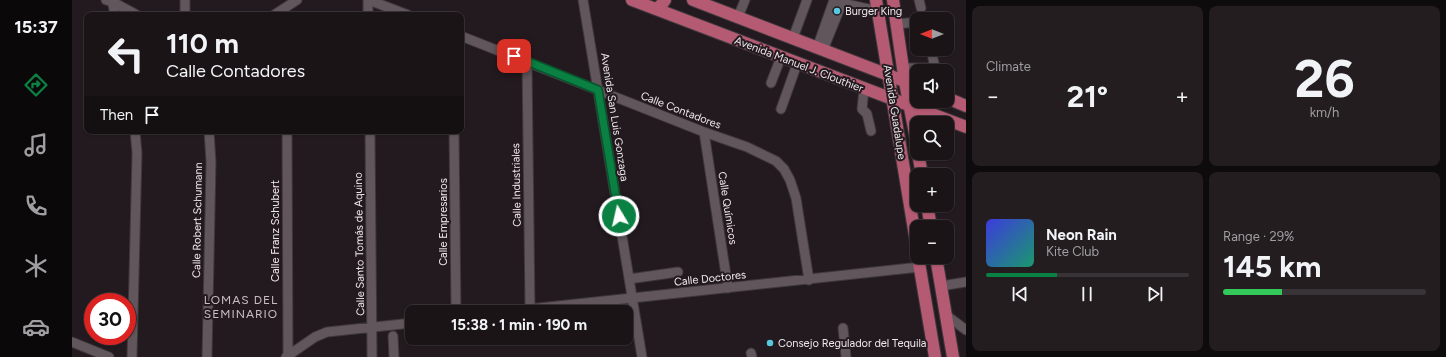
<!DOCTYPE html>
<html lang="en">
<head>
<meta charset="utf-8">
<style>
  body { margin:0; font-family:Figtree,sans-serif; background:#231d20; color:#f1f3f6; height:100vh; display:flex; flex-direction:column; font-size:15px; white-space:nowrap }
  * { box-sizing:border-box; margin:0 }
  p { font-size:13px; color:#9f9ea1 }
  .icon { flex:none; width:22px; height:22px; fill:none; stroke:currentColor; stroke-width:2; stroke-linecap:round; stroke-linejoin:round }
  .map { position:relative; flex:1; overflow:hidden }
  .details { display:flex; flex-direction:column; gap:6px; padding:6px; background:#0e0b0d; width:480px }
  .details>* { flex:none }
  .top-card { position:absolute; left:12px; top:12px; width:380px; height:122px; border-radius:8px; box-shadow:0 1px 3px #0004,0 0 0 1px #383336; background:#1a1417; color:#f1f3f6; overflow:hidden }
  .needle { width:26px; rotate:270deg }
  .fabs { position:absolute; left:838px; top:12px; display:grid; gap:8px }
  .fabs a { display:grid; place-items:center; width:44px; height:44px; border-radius:8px; background:#1a1417; box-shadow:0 1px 3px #0004,0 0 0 1px #383336; font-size:20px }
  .speed { position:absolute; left:12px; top:293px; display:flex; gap:8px; font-size:20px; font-weight:700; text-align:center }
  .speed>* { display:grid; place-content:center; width:52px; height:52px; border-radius:50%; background:#1a1417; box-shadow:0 1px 3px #0004,0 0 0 1px #383336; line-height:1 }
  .speed .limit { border:6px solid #d22; background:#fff; color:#111 }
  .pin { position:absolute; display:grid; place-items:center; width:34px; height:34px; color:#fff; margin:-17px; border-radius:8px; box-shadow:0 2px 6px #0006 }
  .me { position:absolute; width:44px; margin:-22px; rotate:351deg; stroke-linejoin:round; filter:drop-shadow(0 0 3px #0008) }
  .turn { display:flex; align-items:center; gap:14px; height:84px; padding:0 16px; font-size:18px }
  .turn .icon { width:52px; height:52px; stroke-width:2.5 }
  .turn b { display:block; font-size:28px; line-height:34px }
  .then { display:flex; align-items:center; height:38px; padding:0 16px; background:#0003; gap:8px; font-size:15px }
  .big { font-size:30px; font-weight:700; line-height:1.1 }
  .details .card { flex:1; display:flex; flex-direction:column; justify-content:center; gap:6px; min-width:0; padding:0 14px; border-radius:8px; background:#231d20 }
  .details .dial { align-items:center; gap:0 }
  .dial b { font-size:52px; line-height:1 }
  .song { display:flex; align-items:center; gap:12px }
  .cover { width:48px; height:48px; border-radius:6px; background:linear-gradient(135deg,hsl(240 70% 55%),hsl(160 70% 35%)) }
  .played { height:4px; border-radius:2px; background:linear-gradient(90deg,#0b8043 35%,#383336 35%) }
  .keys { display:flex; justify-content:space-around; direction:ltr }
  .heat { display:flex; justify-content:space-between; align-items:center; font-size:22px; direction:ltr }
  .charge { height:6px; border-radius:3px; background:linear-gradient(90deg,#34c759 29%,#383336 0) }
  .details .tiles { flex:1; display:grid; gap:6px; grid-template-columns:repeat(2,1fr) }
  .trip { position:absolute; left:333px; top:305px; width:228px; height:40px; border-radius:8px; background:#1a1417; box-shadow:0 1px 3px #0004,0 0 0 1px #383336; font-weight:700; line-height:40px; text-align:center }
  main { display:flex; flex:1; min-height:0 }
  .tab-bar { display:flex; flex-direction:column; width:72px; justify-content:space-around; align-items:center; background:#0a0809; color:#9f9ea1 }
  .tab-bar .icon { width:28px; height:28px }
  .tab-bar .on { color:#0b8043 }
  .tab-bar b { font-size:18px; color:#f1f3f6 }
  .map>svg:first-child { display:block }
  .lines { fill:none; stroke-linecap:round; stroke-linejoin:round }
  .minor-casing { stroke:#3e373b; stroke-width:11 }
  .major-casing { stroke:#3e373b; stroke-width:14 }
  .minor { stroke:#60565c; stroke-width:9 }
  .major { stroke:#b45a72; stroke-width:12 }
  .route-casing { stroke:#07532c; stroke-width:10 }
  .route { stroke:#0b8043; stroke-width:7 }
  .poi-dot { fill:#56c9e0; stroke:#231a1f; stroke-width:1.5 }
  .labels { text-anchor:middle; stroke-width:4; stroke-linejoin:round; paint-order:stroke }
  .poi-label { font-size:11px; fill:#eee7eb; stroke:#231a1f; text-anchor:start }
  .street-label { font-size:11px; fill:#eee7eb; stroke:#231a1f }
  .neighbourhood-label { font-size:12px; letter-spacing:1px; fill:#c9bcc3; stroke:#231a1f }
</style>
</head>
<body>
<main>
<nav class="tab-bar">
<b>15:37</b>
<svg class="icon on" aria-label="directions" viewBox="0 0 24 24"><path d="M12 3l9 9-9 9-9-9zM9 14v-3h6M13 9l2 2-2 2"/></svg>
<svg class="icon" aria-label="music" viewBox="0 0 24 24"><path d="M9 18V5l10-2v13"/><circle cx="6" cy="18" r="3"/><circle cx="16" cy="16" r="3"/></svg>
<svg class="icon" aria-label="phone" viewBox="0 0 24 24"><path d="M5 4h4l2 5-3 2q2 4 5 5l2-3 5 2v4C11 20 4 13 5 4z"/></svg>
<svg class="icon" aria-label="climate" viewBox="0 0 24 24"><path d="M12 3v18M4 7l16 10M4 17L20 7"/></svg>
<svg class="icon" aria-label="car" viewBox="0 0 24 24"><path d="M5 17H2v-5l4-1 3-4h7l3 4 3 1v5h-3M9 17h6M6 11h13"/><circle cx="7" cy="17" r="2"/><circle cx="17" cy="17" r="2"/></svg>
</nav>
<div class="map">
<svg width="894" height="357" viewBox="0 0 894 357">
  <rect width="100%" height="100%" fill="#231a1f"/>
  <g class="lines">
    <g class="minor-casing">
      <path id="minor" d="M 34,0 L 41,2 L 65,15
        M 40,0 L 43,15
        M 296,0 L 296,15
        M 297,0 L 336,15
        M 511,0 L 570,357
        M 847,0 L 849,8
        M 113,15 L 113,0
        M 202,15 L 225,0
        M 666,17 L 673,0
        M 825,24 L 845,22
        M 389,36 L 632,132 L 675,147 L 704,161 L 712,169 L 718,180 L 724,198 L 737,280
        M 721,38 L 735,0
        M 745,48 L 762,0
        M 751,50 L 770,3 L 806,11
        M 455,61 L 458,309
        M 831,68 L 863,68 L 859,49
        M 699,83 L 709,57
        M 792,89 L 790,109 L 795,114 L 799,131
        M 709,109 L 725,64
        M 215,131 L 216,356
        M 298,131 L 300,357
        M 382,131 L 384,312
        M 632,132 L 656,288
        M 557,279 L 606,272
        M 869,286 L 894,282
        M 430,312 L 848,267
        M 874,315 L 894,330
        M 771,328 L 774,357
        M 321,336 L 322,357
        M 0,342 L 37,357
        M 679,353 L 680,357
        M 60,357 L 65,153 L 63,131
        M 135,357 L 139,162 L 137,131
        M 214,357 L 243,337 L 255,332 L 340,323"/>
    </g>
    <g class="major-casing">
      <path id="major" d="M 560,0 L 894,127
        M 621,0 L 845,86
        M 804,0 L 845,248
        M 821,0 L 833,82 L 845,144
        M 585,9 L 590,4 L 593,0
        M 875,98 L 894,106
        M 846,153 L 850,175
        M 855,205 L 859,227
        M 846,257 L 863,357
        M 864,257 L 881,357"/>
    </g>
    <use href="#minor" class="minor"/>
    <use href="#major" class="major"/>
  </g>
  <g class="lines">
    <g class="route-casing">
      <path id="route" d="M 442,56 L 526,90 L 547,216"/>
    </g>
    <use href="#route" class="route"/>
  </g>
  <g class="poi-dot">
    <circle cx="765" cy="11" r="4"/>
    <circle cx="698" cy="343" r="4"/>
  </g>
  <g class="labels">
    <g class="poi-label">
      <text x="773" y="15">Burger King</text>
      <text x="706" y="347">Consejo Regulador del Tequila</text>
    </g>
    <g class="street-label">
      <text transform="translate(727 64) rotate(21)" y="4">Avenida Manuel J. Clouthier</text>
      <text transform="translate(609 110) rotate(21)" y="4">Calle Contadores</text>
      <text transform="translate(823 112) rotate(81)" y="4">Avenida Guadalupe</text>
      <text transform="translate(543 117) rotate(81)" y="4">Avenida San Luis Gonzaga</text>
      <text transform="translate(444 185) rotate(-91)" y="4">Calle Industriales</text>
      <text transform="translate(656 208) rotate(81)" y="4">Calle Químicos</text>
      <text transform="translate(125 220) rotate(-89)" y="4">Calle Robert Schumann</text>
      <text transform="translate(371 222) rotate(-90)" y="4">Calle Empresarios</text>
      <text transform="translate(203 231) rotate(-90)" y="4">Calle Franz Schubert</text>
      <text transform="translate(287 244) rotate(-91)" y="4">Calle Santo Tomás de Aquino</text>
      <text transform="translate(638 278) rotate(-6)" y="4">Calle Doctores</text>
    </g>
    <g class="neighbourhood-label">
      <text x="169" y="304">LOMAS DEL<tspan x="169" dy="14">SEMINARIO</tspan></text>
    </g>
  </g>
</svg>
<div class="fabs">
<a><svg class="needle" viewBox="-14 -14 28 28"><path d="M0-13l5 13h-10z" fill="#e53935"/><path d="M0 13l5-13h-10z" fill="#9f9ea1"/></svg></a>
<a><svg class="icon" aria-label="sound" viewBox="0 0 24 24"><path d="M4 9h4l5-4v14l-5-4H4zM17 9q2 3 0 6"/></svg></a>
<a><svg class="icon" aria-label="search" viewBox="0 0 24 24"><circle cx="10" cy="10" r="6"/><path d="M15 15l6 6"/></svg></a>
<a>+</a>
<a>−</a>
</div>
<div class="speed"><div class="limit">30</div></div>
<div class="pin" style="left:442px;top:56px;background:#d93025"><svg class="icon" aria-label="arrive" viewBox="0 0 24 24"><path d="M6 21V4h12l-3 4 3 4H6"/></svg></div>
<svg class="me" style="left:547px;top:216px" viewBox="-20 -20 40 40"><circle r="17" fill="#0b8043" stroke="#fff" stroke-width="3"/><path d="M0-11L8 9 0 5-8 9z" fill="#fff"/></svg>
<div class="trip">15:38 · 1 min · 190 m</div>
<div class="top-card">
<div class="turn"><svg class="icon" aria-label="left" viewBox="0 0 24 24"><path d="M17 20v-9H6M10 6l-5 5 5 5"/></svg><div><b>110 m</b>Calle Contadores</div></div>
<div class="then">Then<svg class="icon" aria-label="arrive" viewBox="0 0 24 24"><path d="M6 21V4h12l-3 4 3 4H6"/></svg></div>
</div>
</div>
<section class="details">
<div class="tiles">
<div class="card"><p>Climate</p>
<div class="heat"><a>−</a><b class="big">21°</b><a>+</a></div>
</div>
<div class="card dial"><b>26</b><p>km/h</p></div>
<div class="card">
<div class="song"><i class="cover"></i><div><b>Neon Rain</b><p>Kite Club</p></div></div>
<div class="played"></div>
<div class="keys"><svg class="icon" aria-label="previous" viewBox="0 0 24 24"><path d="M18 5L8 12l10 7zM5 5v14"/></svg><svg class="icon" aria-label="pause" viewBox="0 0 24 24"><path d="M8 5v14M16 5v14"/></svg><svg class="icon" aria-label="next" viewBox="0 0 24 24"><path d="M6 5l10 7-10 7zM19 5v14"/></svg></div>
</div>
<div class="card"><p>Range · 29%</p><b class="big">145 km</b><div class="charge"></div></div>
</div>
</section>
</main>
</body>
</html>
